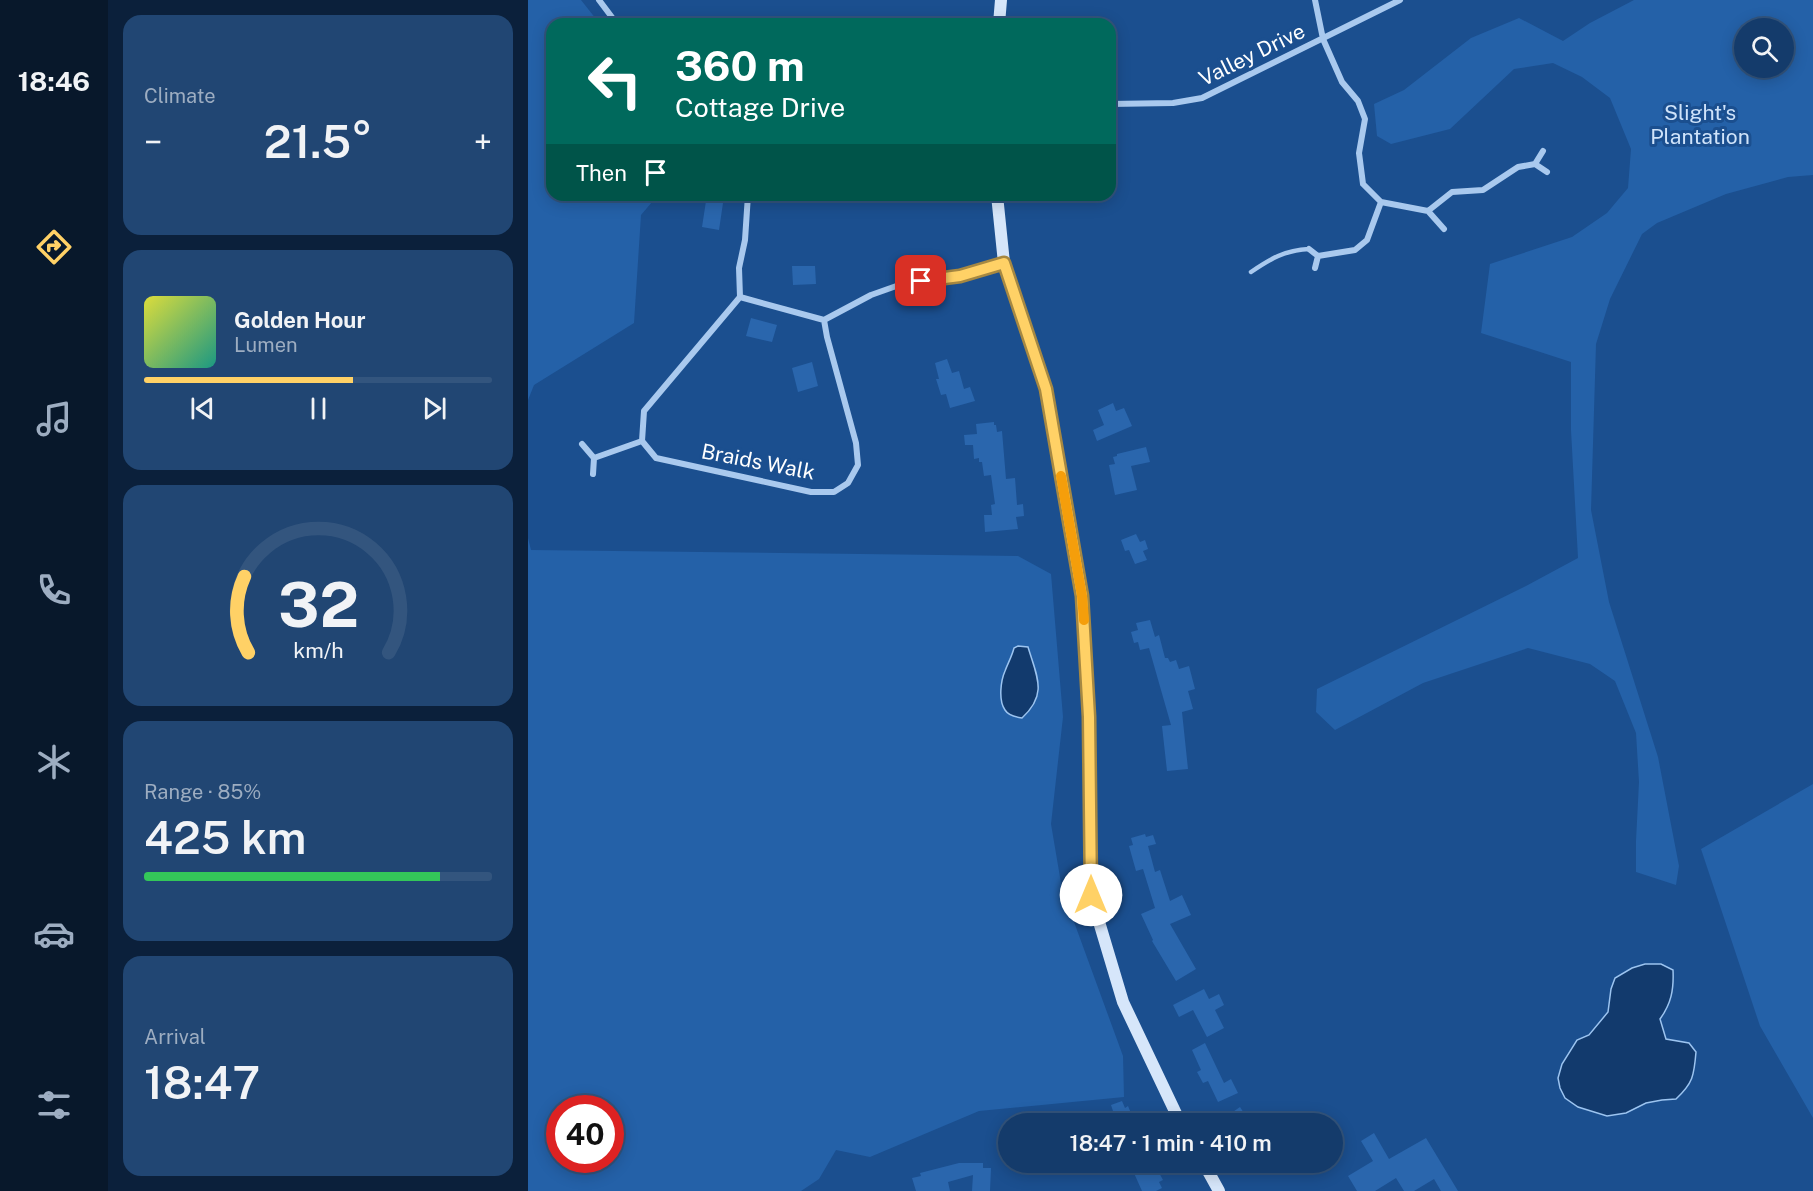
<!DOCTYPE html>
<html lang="en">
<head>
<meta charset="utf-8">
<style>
  body { margin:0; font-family:"Public Sans",sans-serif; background:#214673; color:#f1f3f6; height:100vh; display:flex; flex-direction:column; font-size:22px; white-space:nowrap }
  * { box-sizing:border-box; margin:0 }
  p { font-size:20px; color:#9dadc1 }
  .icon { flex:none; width:33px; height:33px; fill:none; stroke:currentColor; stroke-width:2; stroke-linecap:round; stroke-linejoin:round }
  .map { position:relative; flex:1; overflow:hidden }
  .panel { display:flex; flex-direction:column; gap:15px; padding:15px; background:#0b203b; width:420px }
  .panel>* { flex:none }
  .banner { position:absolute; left:18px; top:18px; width:570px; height:183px; border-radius:18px; box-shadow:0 3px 15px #0003,0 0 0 2px #33557e; background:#00695c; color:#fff; overflow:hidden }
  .controls { position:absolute; left:1206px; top:18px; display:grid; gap:12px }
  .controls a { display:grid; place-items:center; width:60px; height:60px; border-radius:50%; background:#143b6b; box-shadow:0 3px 15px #0003,0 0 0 2px #33557e; font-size:30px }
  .speed { position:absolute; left:18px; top:1095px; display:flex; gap:12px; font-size:30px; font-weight:700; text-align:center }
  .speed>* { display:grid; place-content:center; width:78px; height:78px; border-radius:50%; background:#143b6b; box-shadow:0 3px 15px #0003,0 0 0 2px #33557e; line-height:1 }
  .speed .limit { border:9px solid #d22; background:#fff; color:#111 }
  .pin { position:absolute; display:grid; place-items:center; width:51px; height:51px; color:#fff; margin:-26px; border-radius:12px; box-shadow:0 3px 9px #0006 }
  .me { position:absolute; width:66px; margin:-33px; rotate:0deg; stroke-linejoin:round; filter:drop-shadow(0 0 4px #0008) }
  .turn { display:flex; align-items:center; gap:21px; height:126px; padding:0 30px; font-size:27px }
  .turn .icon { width:78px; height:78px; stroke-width:2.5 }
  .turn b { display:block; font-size:42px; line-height:51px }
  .then { display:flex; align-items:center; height:57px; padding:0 30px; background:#0003; gap:12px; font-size:22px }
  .big { font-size:45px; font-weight:600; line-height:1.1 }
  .panel .card { flex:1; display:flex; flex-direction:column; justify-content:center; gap:9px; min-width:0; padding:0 21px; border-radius:18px; background:#214673 }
  .panel .dial { align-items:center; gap:0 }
  .dial svg { height:156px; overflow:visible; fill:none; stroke:#33557e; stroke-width:7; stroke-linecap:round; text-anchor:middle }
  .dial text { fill:#f1f3f6; stroke:none }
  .song { display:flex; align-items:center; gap:18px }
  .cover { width:72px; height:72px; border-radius:9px; background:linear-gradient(135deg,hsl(60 70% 55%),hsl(170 70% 35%)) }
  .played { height:6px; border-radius:3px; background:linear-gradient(90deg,#ffd166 60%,#33557e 60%) }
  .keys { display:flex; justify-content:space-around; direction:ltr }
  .heat { display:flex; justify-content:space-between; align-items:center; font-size:33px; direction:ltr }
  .charge { height:9px; border-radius:4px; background:linear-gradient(90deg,#34c759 85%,#33557e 0) }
  .trip { position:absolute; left:470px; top:1113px; width:345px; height:60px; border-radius:30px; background:#143b6b; box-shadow:0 3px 15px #0003,0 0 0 2px #33557e; font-weight:600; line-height:60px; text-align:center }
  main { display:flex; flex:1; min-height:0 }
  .dock { display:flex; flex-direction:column; width:108px; justify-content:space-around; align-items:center; background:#08182b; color:#9dadc1 }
  .dock .icon { width:42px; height:42px }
  .dock .selected { color:#ffd166 }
  .dock b { font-size:27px; color:#f1f3f6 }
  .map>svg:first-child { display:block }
  .green { fill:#2461a8; fill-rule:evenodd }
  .water { fill:#123a6d; stroke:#9cc4f0; stroke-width:1.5 }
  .building { fill:#2a66ad }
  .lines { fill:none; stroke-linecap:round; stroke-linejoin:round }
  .lane { stroke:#a9c9ee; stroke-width:4.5 }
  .street { stroke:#a9c9ee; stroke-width:6 }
  .secondary { stroke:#d6e6fa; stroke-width:12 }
  .route-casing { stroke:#a68842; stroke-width:15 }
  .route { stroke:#ffd166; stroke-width:10 }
  .slow { stroke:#f59e0b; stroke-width:10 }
  .labels { text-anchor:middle; stroke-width:6; stroke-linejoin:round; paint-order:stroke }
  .street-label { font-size:21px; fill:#fff; stroke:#1b4f8f }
  .park-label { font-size:21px; fill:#cfe3fa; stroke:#1b4f8f }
</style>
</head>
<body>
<main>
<nav class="dock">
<b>18:46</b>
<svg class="icon selected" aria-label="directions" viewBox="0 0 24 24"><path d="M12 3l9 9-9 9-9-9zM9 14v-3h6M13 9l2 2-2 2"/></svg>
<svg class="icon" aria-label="music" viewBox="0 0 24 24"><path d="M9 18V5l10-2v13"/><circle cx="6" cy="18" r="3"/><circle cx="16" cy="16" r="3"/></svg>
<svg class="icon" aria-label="phone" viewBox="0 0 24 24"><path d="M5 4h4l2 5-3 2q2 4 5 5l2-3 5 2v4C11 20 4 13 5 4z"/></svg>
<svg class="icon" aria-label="climate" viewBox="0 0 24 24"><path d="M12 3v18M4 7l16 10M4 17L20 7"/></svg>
<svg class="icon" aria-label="car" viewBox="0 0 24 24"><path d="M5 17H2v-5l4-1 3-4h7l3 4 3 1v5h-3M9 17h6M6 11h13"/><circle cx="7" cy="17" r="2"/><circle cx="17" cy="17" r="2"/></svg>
<svg class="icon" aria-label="filters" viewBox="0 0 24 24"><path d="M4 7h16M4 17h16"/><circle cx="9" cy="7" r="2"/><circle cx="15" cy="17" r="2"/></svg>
</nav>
<section class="panel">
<div class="card"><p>Climate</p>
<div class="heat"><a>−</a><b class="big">21.5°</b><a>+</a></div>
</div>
<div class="card">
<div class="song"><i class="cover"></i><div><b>Golden Hour</b><p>Lumen</p></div></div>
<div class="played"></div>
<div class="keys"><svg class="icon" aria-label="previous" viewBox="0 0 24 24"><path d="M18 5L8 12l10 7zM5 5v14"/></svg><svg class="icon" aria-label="pause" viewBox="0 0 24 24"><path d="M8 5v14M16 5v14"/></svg><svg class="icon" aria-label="next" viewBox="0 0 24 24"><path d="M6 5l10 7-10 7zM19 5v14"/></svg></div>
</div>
<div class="card dial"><svg viewBox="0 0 100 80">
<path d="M14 69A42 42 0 1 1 86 69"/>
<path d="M14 69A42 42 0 0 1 12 30" stroke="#ffd166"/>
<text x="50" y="56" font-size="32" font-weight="700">32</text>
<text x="50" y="72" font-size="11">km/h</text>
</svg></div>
<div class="card"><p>Range · 85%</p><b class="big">425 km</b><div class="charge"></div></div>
<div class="card"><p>Arrival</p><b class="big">18:47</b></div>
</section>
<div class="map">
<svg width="1285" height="1191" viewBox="0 0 1285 1191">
  <rect width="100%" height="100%" fill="#1b4f8f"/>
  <path class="green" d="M 0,0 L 53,0 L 72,24 L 24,24 L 24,195 L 130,195 L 113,215 L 106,323 L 6,385 L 0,400 Z
    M 1106,0 L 1285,0 L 1285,175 L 1260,177 L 1198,194 L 1129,223 L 1114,234 L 1082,299 L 1068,344 L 1063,510 L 1081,602 L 1130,757 L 1151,866 L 1148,885 L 1108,872 L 1108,841 L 1111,782 L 1108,733 L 1087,681 L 1062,664 L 1000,648 L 895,683 L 807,730 L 788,712 L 789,689 L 998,586 L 1050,558 L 1043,430 L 1043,362 L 953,333 L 962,264 L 1044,237 L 1079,213 L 1100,188 L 1103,149 L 1082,98 L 1054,77 L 1025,63 L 986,69 L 922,129 L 863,144 L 849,136 L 846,104 L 876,90 L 943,38 L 991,18 L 1035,41 L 1062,23 ZM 1256,28 L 1256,68 L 1216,68 L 1216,28 Z
    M 0,538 L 3,550 L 490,556 L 523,574 L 535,717 L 523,824 L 534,889 L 595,1056 L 596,1097 L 451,1111 L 342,1157 L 308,1150 L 291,1179 L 273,1191 L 0,1191 ZM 32,1108 L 82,1108 L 82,1160 L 32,1160 Z
    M 1285,784 L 1285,1118 L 1232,1026 L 1173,849 Z"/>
  <path class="water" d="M 490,646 L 500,647 C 509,677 520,694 494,718 C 487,717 480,715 477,710 C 470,700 473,680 477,671 C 480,663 484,656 486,648 Z
    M 1117,964 L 1133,964 L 1145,970 C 1146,990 1143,1004 1132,1019 L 1138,1039 L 1161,1043 L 1168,1052 C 1166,1076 1165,1083 1148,1099 L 1134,1100 L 1118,1103 L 1098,1113 L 1079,1116 L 1050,1107 L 1037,1098 L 1032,1088 L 1030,1078 L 1034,1064 L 1049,1040 L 1061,1035 L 1080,1012 L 1083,989 L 1087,978 L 1104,968 Z"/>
  <path class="building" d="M 178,201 L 195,203 L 191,230 L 174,227 Z
    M 264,266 L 287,266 L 288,284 L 265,285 Z
    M 223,318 L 249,325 L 244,342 L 218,336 Z
    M 419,359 L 424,373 L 431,371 L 436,389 L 442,387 L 447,401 L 422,408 L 418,394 L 413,395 L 408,379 L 411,379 L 407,363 Z
    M 284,362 L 290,386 L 270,392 L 264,368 Z
    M 585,403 L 588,411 L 596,408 L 604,426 L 569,441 L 565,430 L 576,425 L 570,410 Z
    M 466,422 L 466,425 L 468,425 L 469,432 L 474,431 L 478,479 L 487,478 L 489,505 L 495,504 L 496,516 L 488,517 L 490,529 L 457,532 L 456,515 L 464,515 L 463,505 L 467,504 L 463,475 L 456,476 L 454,462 L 451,462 L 451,458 L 446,459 L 445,445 L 437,445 L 436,435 L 449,434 L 448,424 Z
    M 618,447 L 622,462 L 603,466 L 609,490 L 587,495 L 581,465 L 587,464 L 585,457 L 589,456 L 589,454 Z
    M 608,534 L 612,542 L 617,540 L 620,549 L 615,551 L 619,560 L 607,564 L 601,550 L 597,551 L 593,540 Z
    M 622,620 L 627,637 L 631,635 L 637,658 L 640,658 L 642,662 L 648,660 L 651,669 L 661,666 L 667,689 L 660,691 L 665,709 L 654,712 L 660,769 L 639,771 L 634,726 L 643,725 L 621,648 L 612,650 L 610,642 L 606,643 L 603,632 L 610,630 L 608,623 Z
    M 617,834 L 618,837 L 625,835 L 628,844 L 620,846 L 627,872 L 632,870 L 642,901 L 654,895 L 663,915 L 642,924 L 668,969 L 648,981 L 624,941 L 625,940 L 613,914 L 627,908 L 615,869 L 608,871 L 601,846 L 605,845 L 603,838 Z
    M 676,989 L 681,999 L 691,994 L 696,1005 L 687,1010 L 696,1028 L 679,1037 L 665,1010 L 651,1017 L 645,1005 Z
    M 677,1043 L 696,1083 L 703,1079 L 710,1093 L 690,1102 L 680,1081 L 675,1083 L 669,1072 L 673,1070 L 664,1050 Z
    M 594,1101 L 597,1108 L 600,1106 L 605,1118 L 592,1124 L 580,1124 L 576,1114 L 585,1111 L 583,1105 Z
    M 712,1107 L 723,1124 L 703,1124 L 699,1116 Z
    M 846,1133 L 861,1159 L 898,1138 L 930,1191 L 913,1191 L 906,1179 L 886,1191 L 876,1191 L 868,1178 L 847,1191 L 829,1191 L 820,1176 L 845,1161 L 833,1141 Z
    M 601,1162 L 622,1162 L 625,1169 L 628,1167 L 635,1180 L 631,1182 L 634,1188 L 628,1191 L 614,1191 Z
    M 431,1163 L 455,1163 L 455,1168 L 463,1168 L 462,1191 L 444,1191 L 445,1175 L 420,1182 L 422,1191 L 388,1191 L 384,1178 L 393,1176 L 392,1173 Z"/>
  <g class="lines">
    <path class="lane" d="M 723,272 C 742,259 757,250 781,249"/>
    <path class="street" d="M 71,0 L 89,24
      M 787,0 L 795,39 L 814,82 L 830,101 L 837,119 L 831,153 L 835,184 L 853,202 L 900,211 L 916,229
      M 582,104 L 645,103 L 674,98 L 872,0
      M 1015,151 L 1007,164 L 1019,172
      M 900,211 L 924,192 L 955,190 L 990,167 L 1007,164
      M 781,249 L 790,256 L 787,268
      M 790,256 L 827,250 L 839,240 L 853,202
      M 212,297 L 296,320 L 343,295 L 374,284 L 432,276 L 476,263
      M 114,441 L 128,458 L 283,492 L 306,492 L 320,483 L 330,465 L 328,443 L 299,337 L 296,320
      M 54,444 L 66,458 L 65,474
      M 66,458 L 114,441 L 116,411 L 212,297 L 211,268 L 217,240 L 220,195"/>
    <path class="secondary" d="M 471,24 L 473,0
      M 469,195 L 476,263 L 518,389 L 554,596 L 561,717 L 563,895 L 595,1002 L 653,1124
      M 675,1162 L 691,1191"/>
  </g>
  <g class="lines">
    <g class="route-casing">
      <path id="route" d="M 393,281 L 432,276 L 476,263 L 518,389 L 554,596 L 561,717 L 563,895"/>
    </g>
    <use href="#route" class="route"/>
    <path class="slow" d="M 533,476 L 554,596 L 556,620"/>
  </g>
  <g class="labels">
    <g class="street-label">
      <text transform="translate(724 55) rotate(-26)" y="7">Valley Drive</text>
      <text transform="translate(230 462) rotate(11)" y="7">Braids Walk</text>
    </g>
    <g class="park-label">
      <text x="1172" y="120">Slight's<tspan x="1172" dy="24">Plantation</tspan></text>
    </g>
  </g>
</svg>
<div class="controls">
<a><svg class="icon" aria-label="search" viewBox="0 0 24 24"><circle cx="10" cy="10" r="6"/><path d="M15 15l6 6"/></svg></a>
</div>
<div class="speed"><div class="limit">40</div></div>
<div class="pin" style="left:393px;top:281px;background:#d93025"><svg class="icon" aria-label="arrive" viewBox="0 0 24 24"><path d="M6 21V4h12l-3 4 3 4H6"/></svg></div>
<svg class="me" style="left:563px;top:895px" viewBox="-20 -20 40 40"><circle r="19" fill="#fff"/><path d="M0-13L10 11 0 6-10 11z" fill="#ffd166"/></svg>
<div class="trip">18:47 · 1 min · 410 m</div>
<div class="banner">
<div class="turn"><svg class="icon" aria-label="left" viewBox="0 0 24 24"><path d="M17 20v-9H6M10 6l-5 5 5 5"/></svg><div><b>360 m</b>Cottage Drive</div></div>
<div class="then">Then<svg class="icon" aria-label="arrive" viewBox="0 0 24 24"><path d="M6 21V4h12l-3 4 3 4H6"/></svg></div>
</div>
</div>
</main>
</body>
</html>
